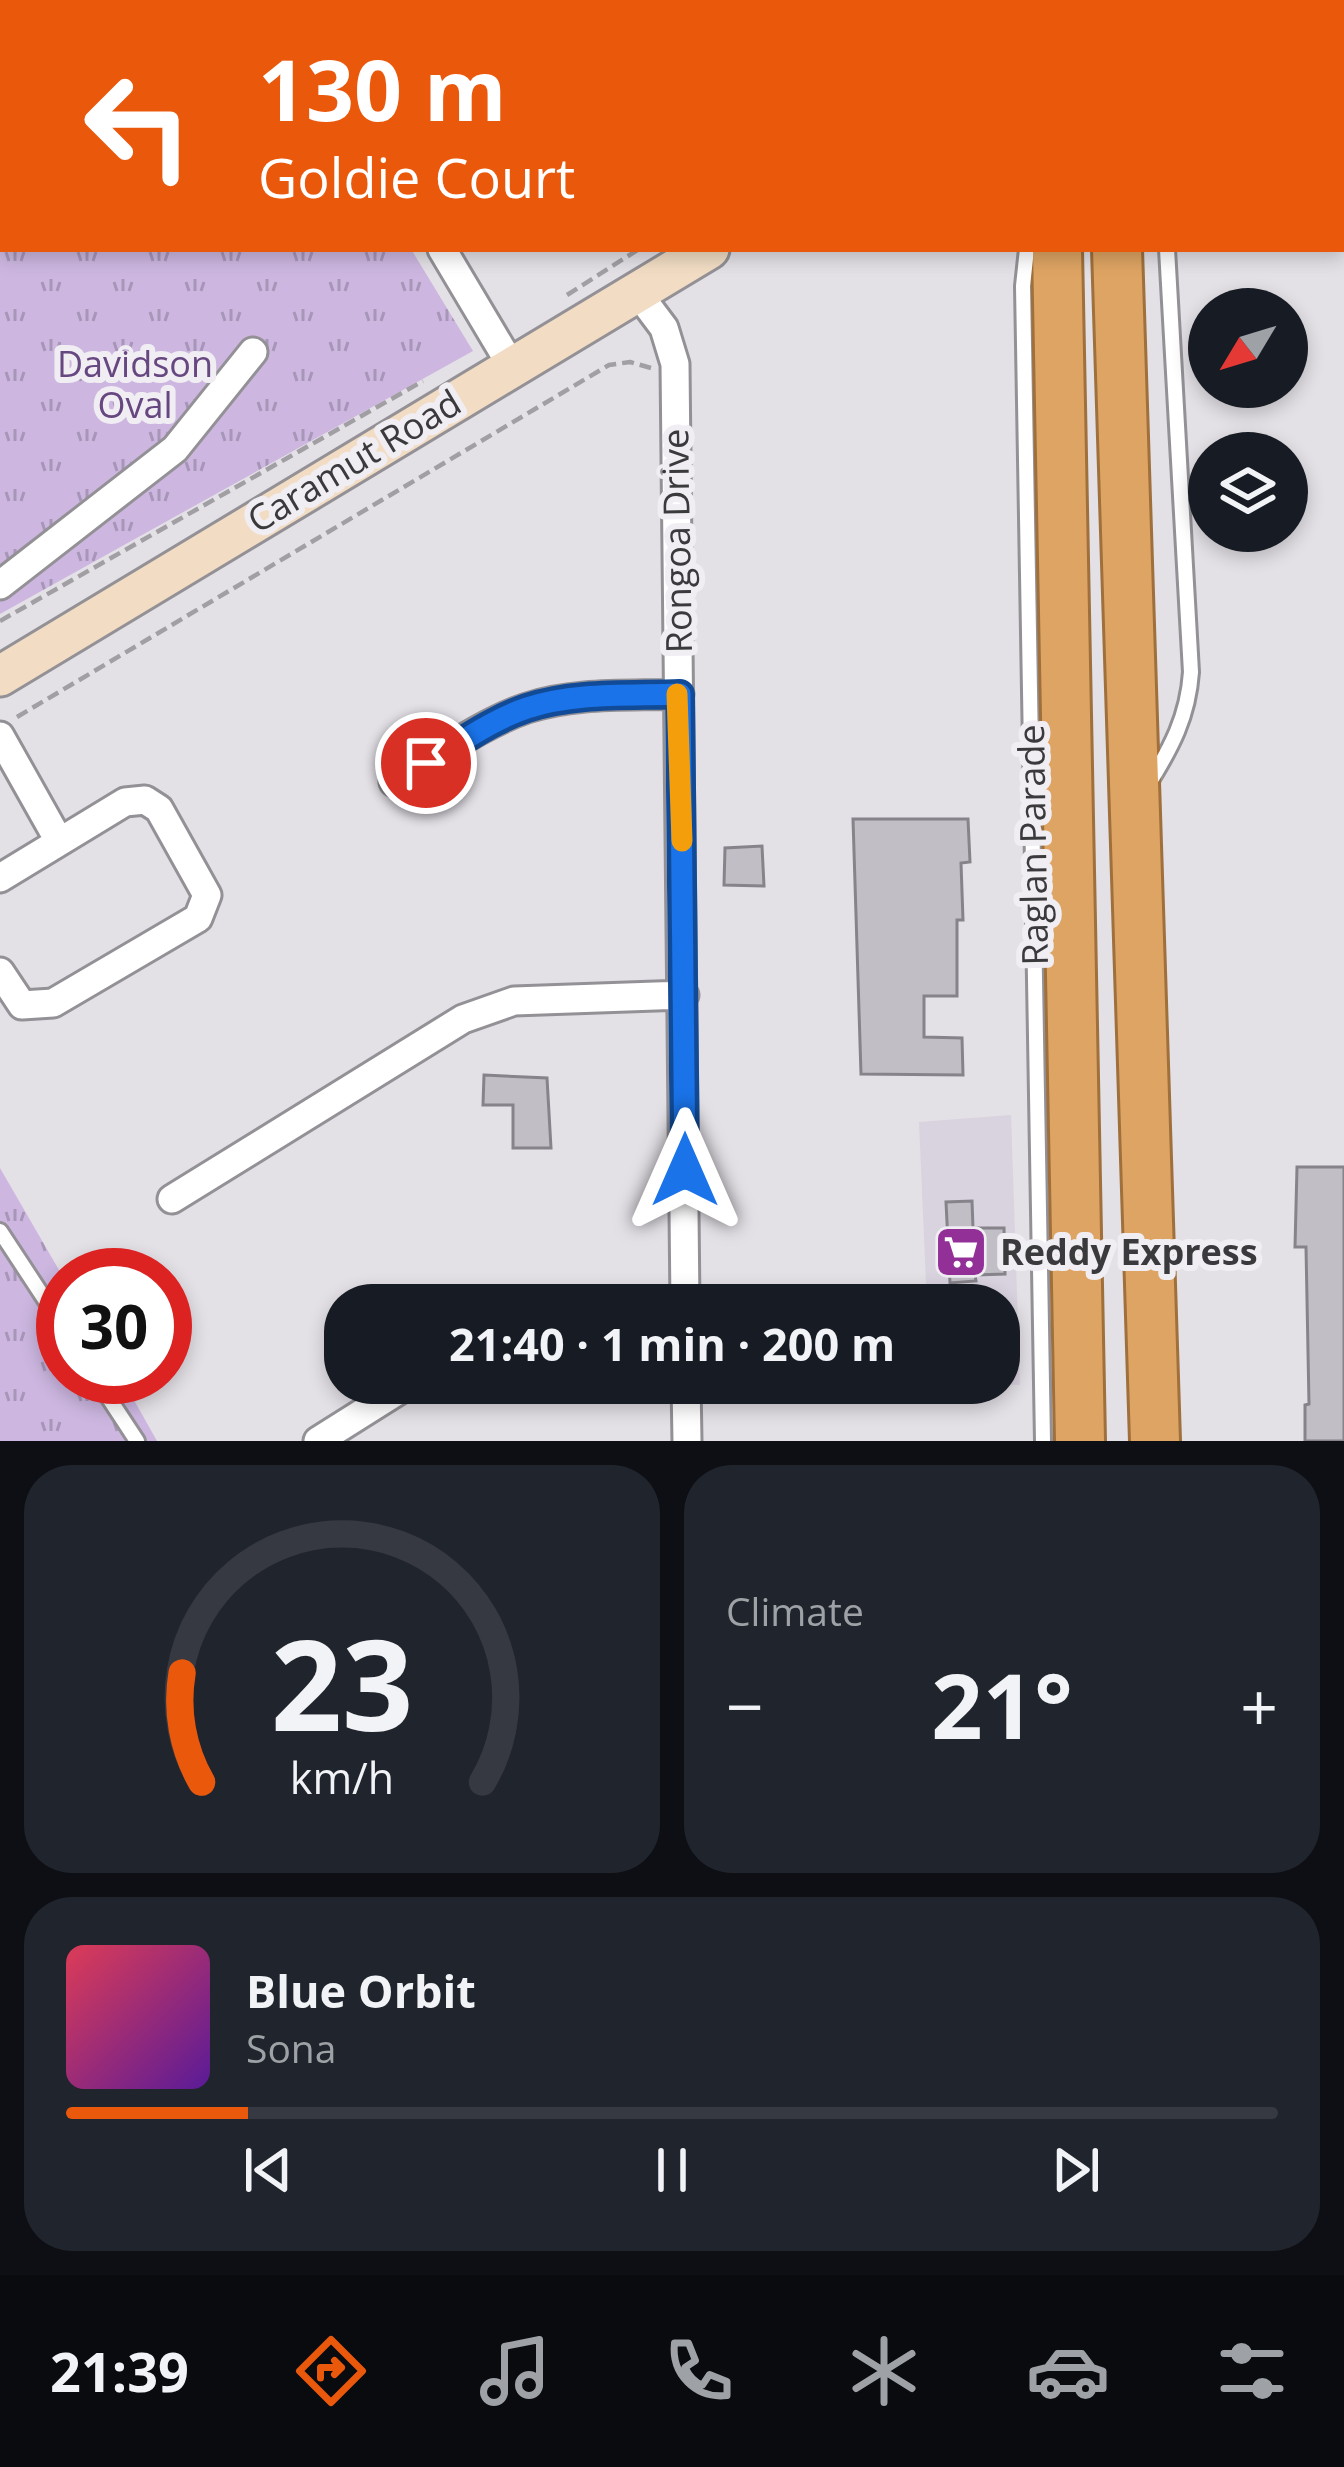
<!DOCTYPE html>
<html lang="en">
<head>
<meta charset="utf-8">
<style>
  body { margin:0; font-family:"Open Sans",sans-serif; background:#20242c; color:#f1f3f6; height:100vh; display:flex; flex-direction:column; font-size:45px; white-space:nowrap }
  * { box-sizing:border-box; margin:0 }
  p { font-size:39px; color:#9ea1a6 }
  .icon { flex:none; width:66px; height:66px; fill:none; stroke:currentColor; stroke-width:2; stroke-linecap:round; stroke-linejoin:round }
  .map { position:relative; height:1441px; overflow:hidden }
  .panel { display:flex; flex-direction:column; gap:24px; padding:24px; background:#0d0f14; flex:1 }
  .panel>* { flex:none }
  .guide { position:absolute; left:0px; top:0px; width:1344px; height:252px; box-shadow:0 6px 18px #0003; background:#ea580c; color:#fff; overflow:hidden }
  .needle { width:78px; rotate:232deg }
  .controls { position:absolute; left:1188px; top:288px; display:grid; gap:24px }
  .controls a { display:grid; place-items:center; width:120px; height:120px; border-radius:50%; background:#171b24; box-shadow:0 6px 18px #0003; font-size:60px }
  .speed { position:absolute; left:36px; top:1248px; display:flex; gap:24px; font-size:60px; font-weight:700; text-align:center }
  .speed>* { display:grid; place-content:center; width:156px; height:156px; border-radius:50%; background:#171b24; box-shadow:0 6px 18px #0003; line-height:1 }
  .speed .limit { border:18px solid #d22; background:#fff; color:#111 }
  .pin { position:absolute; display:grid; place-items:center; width:102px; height:102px; color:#fff; margin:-51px; border:6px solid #fff; border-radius:50%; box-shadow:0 3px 12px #0007 }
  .me { position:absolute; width:132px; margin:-66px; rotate:0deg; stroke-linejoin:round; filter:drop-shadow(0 0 9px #0008) }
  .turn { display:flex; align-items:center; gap:42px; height:252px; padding:0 60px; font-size:54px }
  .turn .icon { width:156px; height:156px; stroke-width:2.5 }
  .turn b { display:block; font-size:84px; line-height:102px }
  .big { font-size:90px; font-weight:700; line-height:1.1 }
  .panel .widget { flex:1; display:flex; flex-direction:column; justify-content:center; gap:18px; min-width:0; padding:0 42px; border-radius:48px; background:#20242c }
  .panel .dial { align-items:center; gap:0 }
  .dial svg { height:312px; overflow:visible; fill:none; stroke:#363941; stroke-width:7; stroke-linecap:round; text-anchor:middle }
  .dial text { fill:#f1f3f6; stroke:none }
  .song { display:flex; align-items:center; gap:36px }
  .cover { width:144px; height:144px; border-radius:18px; background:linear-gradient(135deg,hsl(350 70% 55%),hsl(270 70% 35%)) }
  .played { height:12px; border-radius:6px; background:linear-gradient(90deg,#ea580c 15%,#363941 15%) }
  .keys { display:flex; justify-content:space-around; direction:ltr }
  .heat { display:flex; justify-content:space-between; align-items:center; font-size:66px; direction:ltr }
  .panel .tiles { flex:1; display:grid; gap:24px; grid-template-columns:1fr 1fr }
  .widget:last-child { grid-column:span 2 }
  .trip { position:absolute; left:324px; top:1284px; width:696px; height:120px; border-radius:48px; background:#171b24; box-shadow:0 6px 18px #0003; font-weight:700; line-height:120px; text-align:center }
  .dock { display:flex; height:192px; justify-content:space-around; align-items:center; background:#090b0e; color:#9ea1a6 }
  .dock .icon { width:84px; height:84px }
  .dock .active { color:#ea580c }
  .dock b { font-size:54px; color:#f1f3f6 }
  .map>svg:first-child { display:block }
  .built { fill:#d9d2df }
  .park { fill:url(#park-tufts) }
  .building { fill:#c1bfc5; stroke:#86848a; stroke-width:3 }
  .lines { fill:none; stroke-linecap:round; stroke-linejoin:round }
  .service-casing { stroke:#939196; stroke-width:20 }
  .minor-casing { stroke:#939196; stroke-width:33 }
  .tertiary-casing { stroke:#939196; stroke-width:42 }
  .secondary-casing { stroke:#939196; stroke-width:45 }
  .trunk-casing { stroke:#9f703c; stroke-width:54 }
  .path { stroke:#a19fa3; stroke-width:4.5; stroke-dasharray:12 6; stroke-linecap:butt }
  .service { stroke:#fff; stroke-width:14 }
  .minor { stroke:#fff; stroke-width:27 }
  .tertiary { stroke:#fff; stroke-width:36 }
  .secondary { stroke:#f2ddc4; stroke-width:39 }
  .trunk { stroke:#dea463; stroke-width:48 }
  .route-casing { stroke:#114b97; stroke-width:30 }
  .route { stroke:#1a73e8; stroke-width:21 }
  .slow { stroke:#f59e0b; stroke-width:21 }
  .labels { text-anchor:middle; stroke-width:12; stroke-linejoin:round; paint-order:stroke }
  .park-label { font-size:36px; fill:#674780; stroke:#f0edf3 }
  .street-label { font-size:36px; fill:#3a393b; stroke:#f0edf3 }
  .poi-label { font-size:36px; font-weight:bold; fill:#3a393b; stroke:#f0edf3; text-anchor:start }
</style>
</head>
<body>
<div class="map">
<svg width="1344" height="1441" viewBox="0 0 1344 1441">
  <defs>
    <pattern id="park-tufts" width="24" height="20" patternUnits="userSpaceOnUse" patternTransform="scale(3)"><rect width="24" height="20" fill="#cdb7e1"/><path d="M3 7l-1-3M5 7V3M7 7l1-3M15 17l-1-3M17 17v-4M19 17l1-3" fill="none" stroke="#a796b8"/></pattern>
  </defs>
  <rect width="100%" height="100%" fill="#e3e0e6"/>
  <path class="built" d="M 1011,1115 L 1020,1385 L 963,1383 L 999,1383 L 999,1305 L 927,1305 L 919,1122 Z"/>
  <path class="park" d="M 0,0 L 262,3 L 3,3 L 3,249 L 411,249 L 473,351 L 0,614 Z
    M 0,1168 L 63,1277 L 63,1377 L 121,1377 L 157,1441 L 0,1441 Z"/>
  <path class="building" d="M 853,819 L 968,819 L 970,862 L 961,863 L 963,920 L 957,920 L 957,996 L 924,996 L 924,1037 L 962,1038 L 963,1075 L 861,1074 Z
    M 762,846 L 764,886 L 724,885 L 725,848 Z
    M 484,1075 L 547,1078 L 551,1148 L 513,1148 L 513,1105 L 483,1105 Z
    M 1297,1167 L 1344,1167 L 1344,1441 L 1305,1441 L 1305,1405 L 1309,1404 L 1306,1247 L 1295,1247 Z
    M 972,1201 L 973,1228 L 1004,1228 L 1005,1274 L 975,1275 L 976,1281 L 950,1283 L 946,1202 Z"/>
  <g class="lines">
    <g class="service-casing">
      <path id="service" d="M 1341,73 L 1344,72
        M 1027,249 L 1023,286 L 1043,1441
        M 1148,785 C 1171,748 1188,717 1191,672 L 1167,249
        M 0,1231 L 63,1327
        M 999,1339 L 1008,1339
        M 95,1377 L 137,1441"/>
    </g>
    <g class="minor-casing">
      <path id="minor" d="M 294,0 L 296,3
        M 959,3 L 960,0
        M 442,249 L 511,365
        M 637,292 L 664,328 L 675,364 L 685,1305
        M 0,585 L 175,449 L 253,352
        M 0,736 L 59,841
        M 394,782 C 437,757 480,724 527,708 C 575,692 630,696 679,694
        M 0,878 L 125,802 L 145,800 L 159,809 L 207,895 L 198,918 L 53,1003 L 22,1005 L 0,972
        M 172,1199 L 463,1019 L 514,1001 L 684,995
        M 630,1305 L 685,1302
        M 686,1383 L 687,1441
        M 318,1441 L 410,1383"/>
    </g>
    <g class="tertiary-casing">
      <path id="tertiary" d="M 1198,3 L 1200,0"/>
    </g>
    <g class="secondary-casing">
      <path id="secondary" d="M 0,676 L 709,249"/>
    </g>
    <g class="trunk-casing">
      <path id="trunk" d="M 1052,0 L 1052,3
        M 1115,0 L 1115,3
        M 1057,249 L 1080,1441
        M 1117,249 L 1155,1441"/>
    </g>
    <path class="path" d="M 567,295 L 639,249
      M 0,621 L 423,381
      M 17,717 L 609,365 L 630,362 L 651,368"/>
    <use href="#service" class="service"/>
    <use href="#minor" class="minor"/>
    <use href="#tertiary" class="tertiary"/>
    <use href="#secondary" class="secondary"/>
    <use href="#trunk" class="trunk"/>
  </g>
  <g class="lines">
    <g class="route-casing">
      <path id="route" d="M 426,763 C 459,744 491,720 527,708 C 575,692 630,696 680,694 L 685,1170"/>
    </g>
    <use href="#route" class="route"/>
    <path class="slow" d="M 677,694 L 682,841"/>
  </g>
  <defs>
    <g id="supermarket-square" transform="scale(2.7)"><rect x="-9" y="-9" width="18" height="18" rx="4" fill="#923098" stroke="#f0edf3"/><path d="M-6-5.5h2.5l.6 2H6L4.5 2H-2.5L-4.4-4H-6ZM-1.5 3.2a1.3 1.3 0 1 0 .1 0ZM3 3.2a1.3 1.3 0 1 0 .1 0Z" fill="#fff"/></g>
  </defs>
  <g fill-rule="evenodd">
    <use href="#supermarket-square" x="961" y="1252"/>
  </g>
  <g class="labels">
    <g class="park-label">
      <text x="135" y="377">Davidson<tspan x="135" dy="41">Oval</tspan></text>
    </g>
    <g class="street-label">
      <text transform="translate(354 461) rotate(-31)" y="13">Caramut Road</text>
      <text transform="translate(677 541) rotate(-91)" y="13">Rongoa Drive</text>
      <text transform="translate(1033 845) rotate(-91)" y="13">Raglan Parade</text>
    </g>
    <g class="poi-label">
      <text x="1000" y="1265">Reddy Express</text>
    </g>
  </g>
</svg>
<div class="controls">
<a><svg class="needle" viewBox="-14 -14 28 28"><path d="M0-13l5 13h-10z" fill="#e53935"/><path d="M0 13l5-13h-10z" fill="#9ea1a6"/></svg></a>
<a><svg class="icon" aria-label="layers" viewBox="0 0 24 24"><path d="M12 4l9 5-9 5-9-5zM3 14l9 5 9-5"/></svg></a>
</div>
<div class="speed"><div class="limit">30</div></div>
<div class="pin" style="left:426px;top:763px;background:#d93025"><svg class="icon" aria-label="arrive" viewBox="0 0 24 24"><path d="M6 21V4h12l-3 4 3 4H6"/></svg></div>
<svg class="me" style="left:685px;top:1170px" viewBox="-20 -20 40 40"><path d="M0-17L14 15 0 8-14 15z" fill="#1a73e8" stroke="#fff" stroke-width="4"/></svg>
<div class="trip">21:40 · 1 min · 200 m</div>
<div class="guide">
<div class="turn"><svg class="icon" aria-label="left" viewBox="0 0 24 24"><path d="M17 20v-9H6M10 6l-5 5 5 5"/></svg><div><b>130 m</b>Goldie Court</div></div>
</div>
</div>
<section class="panel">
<div class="tiles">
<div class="widget dial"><svg viewBox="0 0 100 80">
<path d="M14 69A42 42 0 1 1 86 69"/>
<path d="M14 69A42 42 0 0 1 9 41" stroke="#ea580c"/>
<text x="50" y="56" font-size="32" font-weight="700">23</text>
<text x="50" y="72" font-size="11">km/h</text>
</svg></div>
<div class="widget"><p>Climate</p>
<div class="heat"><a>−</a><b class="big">21°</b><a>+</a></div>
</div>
<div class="widget">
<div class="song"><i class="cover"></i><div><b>Blue Orbit</b><p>Sona</p></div></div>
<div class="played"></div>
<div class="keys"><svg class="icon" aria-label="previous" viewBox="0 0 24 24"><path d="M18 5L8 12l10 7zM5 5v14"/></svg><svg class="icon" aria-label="pause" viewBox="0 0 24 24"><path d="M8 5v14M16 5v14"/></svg><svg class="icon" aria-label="next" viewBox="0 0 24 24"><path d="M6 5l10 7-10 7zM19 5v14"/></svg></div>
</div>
</div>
</section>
<nav class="dock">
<b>21:39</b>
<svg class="icon active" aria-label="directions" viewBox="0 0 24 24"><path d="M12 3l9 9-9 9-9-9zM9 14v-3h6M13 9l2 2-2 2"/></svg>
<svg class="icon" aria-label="music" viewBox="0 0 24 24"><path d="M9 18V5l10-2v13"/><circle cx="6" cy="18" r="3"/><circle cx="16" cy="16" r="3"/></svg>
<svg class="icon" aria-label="phone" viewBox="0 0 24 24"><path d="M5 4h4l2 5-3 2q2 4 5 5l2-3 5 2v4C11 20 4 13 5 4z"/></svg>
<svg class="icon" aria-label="climate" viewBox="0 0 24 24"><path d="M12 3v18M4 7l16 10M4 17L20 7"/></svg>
<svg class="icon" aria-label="car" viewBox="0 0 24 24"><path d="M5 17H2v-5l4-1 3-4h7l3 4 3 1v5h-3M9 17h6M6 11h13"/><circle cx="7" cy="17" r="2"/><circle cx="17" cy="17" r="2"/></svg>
<svg class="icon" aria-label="filters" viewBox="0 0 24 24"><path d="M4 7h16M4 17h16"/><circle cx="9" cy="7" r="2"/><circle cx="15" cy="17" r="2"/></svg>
</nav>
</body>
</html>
